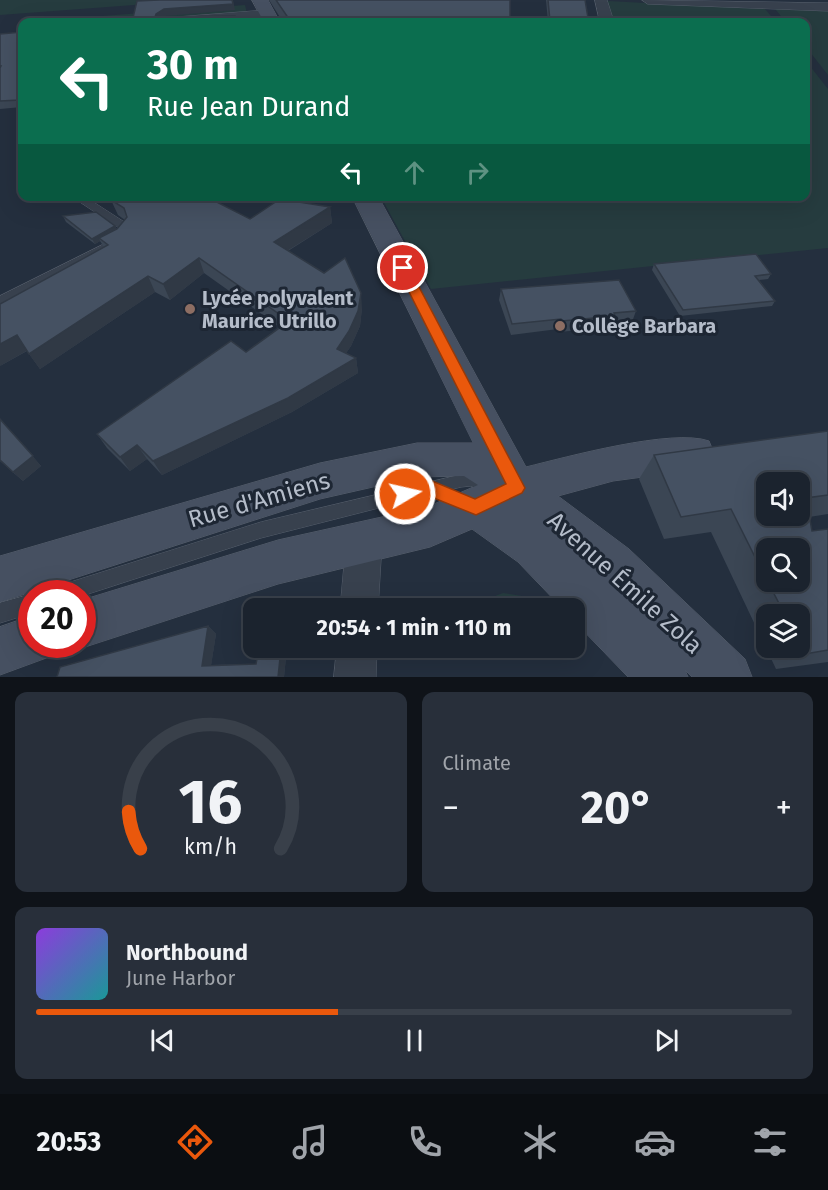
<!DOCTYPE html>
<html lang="en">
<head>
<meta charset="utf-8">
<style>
  body { margin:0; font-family:"Fira Sans",sans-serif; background:#282f3a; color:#f1f3f6; height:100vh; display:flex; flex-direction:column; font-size:22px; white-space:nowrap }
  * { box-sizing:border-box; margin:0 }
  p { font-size:20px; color:#a0a4aa }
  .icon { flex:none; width:33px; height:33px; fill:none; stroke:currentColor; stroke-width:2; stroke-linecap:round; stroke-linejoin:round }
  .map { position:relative; height:677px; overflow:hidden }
  .drawer { display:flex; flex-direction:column; gap:15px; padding:15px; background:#0f1319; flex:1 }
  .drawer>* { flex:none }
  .banner { position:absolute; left:18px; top:18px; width:792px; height:183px; border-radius:12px; box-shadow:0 6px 24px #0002,0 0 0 2px #39404a; background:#0b6e4f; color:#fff; overflow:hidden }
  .tools { position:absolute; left:756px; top:472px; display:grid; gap:12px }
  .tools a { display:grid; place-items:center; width:54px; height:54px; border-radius:12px; background:#1b232e; box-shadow:0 6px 24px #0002,0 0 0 2px #39404a; font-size:30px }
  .speed { position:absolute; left:18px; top:580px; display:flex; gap:12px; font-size:30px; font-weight:700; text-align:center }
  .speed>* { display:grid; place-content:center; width:78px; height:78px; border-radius:50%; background:#1b232e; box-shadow:0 6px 24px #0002,0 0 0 2px #39404a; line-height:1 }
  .speed .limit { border:9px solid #d22; background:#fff; color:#111 }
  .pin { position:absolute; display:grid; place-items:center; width:51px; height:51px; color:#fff; margin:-26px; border:3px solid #fff; border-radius:50%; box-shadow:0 2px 6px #0007 }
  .me { position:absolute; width:66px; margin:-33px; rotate:81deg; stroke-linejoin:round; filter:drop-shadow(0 0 4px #0008) }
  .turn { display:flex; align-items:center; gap:21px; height:126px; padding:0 30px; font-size:27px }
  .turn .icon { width:78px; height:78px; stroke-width:2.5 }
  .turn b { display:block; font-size:42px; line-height:51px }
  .lanes { display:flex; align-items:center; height:57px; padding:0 30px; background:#0003; justify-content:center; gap:30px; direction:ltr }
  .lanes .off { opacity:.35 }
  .big { font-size:45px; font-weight:700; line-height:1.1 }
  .drawer .card { flex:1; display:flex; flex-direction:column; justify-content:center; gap:9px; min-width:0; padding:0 21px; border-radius:12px; background:#282f3a }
  .drawer .dial { align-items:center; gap:0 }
  .dial svg { height:156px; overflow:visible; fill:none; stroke:#39404a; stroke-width:7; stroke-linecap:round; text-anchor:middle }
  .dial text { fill:#f1f3f6; stroke:none }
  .song { display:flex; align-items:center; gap:18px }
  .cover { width:72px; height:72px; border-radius:9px; background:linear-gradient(135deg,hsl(270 70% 55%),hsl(180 70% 35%)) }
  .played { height:6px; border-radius:3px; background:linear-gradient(90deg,#ea580c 40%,#39404a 40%) }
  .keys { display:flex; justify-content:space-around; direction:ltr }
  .heat { display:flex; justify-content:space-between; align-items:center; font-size:33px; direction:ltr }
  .drawer .tiles { flex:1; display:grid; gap:15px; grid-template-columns:1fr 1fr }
  .card:last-child { grid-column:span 2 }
  .trip { position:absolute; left:243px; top:598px; width:342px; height:60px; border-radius:12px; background:#1b232e; box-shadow:0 6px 24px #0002,0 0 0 2px #39404a; font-weight:700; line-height:60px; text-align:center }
  .dock { display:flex; height:96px; justify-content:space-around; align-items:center; background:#0b0e12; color:#a0a4aa }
  .dock .icon { width:42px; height:42px }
  .dock .selected { color:#ea580c }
  .dock b { font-size:27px; color:#f1f3f6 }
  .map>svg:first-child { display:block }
  .green { fill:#263c3f }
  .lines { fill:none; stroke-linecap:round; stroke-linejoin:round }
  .lane-casing { stroke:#565f6c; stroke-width:1 }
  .street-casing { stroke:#565f6c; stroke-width:1 }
  .secondary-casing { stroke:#565f6c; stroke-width:1 }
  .lane { fill:#38414e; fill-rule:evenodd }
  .street { fill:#38414e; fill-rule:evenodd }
  .secondary { fill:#465061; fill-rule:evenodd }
  .wall { fill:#3b4654; fill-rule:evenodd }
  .shaded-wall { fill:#303945 }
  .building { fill:#455162; stroke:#303945; stroke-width:1.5; fill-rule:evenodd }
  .route { fill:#ea580c; stroke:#983908; stroke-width:1.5 }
  .education-dot { fill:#8d6e63; stroke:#1d2633; stroke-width:2 }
  .labels { text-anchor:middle; stroke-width:6; stroke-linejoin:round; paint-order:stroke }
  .poi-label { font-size:20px; font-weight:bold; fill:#b4bcc9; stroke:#1d2633; text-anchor:start }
  .near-street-label { font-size:24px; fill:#b4bcc9; stroke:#1d2633 }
</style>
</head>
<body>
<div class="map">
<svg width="828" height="677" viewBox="0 0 828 677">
  <rect width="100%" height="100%" fill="#242f3e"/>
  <path class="green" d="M 0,0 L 201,0 L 0,15 Z
    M 607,1 L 765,9 L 776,22 L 611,22 Z
    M 245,5 L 247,13 L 129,22 L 24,22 Z
    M 775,9 L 828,11 L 828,75 L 806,47 L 806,22 L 786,22 Z
    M 806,61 L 828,89 L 828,248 L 431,289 L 381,197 L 806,196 Z
    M 503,593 L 522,596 L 536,609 L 484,609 L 495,596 Z"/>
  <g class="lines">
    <g class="lane-casing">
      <path id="lane" d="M 71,196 L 84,196 L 129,225 L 132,233 L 125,241 L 117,241 L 115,238 L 120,232 L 120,229 Z
        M 102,245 L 106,246 L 108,249 L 106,252 L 0,305 L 0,296 Z
        M 472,472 L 492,480 L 494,485 L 492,490 L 486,493 L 471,486 L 461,487 L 261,538 L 82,596 L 82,594 L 52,594 L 54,587 L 61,585 L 261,522 Z
        M 32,594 L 32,613 L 0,623 L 0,603 Z"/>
    </g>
    <g class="street-casing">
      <path id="street" d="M 595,0 L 607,0 L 614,22 L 600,22 Z
        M 642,0 L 828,3 L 828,11 L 648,4 Z
        M 267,10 L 272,11 L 272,17 L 212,22 L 159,22 L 166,18 Z
        M 364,526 L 377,531 L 382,543 L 378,609 L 340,609 L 346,543 L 351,531 Z
        M 337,648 L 377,648 L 376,677 L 334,677 Z"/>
    </g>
    <g class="secondary-casing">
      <path id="secondary" d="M 252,0 L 268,0 L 280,22 L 264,22 Z
        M 352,196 L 378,196 L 526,467 C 567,457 672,428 709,441 L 714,453 L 709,465 L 695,470 L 613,481 L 558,496 L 629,549 L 745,659 L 752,677 L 692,677 L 685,670 L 688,677 L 628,677 L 574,621 L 574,609 L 563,609 L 518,562 L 472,529 L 430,547 L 278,584 L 82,648 L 75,645 L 82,645 L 82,600 L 278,540 L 427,507 L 478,485 L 464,476 L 417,477 L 320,499 L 0,602 L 0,556 L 320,463 L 417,443 L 473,443 Z
        M 32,616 L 32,645 L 54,645 L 49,657 L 0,675 L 0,627 Z"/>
    </g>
    <use href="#lane" class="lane"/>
    <use href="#street" class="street"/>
    <use href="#secondary" class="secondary"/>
  </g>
  <path class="wall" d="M 269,0 L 510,0 L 509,22 L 283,22 Z
    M 546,0 L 585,0 L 588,18 L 587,22 L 548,22 Z
    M 22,32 L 22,107 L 0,109 L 0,34 Z
    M 209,199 L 250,219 L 330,207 L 332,223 L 288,251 L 362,308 L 360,326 L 351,346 L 346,353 L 356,358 L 358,373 L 292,412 L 162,475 L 147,459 L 130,471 L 107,448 L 97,434 L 246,352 L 280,327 L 204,273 L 170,300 L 155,292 L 40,369 L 27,351 L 0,366 L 104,247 L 100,241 L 95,244 L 66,222 L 63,216 L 115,226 L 117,229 L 125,220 L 118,215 L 111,200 Z
    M 654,264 L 771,274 L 768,279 L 759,280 L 775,301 L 772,306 L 680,316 L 652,270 Z
    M 501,289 L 636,311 L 632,322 L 613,323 L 612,327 L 559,332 L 558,329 L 511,335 L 499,300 Z
    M 0,419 L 41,466 L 23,481 L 0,461 Z
    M 828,431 L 828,514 L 809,517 L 812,531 L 828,529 L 828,662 L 776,669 L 711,532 L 664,539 L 639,479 L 654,455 ZM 766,549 L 800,582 L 766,582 ZM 766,615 L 800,615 L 800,648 L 766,648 Z
    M 208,626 L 216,634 L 211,665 L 256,664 L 259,648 L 292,648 L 291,657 L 286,657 L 284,677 L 57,677 Z"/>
  <path class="shaded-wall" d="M 233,0 L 235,10 L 166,16 L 158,20 L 155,17 L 156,14 L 164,9 Z
    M 22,95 L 22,105 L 20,100 Z
    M 330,207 L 332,223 L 277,257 L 274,242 Z
    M 115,226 L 118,231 L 99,238 L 100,241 L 95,244 L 92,239 Z
    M 199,258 L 204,273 L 170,300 L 163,284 Z
    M 148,276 L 155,292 L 40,369 L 29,354 Z
    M 361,293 L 362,308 L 360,326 L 351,346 L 339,364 L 337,349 Z
    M 17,335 L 28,350 L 0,366 L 0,344 Z
    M 356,358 L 358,373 L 292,412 L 162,475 L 153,461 Z
    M 0,419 L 41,466 L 23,481 L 13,472 Z
    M 137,445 L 147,459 L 130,471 L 120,457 Z
    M 288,597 L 292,606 L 292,609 L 287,609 Z
    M 208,626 L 216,634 L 210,673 L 202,666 Z
    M 287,648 L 292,648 L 291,657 L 286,649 Z
    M 281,649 L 286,657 L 284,677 L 278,677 Z"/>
  <path class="building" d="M 159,0 L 232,0 L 233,4 L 164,9 L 156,14 L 155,17 L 235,16 L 236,22 L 132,22 L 137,1 Z
    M 276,0 L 510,0 L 510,18 L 432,22 L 291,22 Z
    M 548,0 L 585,0 L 588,18 L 550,21 Z
    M 22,32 L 22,95 L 20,100 L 0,101 L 0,68 L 1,66 L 0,66 L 0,34 Z
    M 140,196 L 205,196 L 250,219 L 280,199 L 330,207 L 274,242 L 324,273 L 345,258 L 361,293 L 358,311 L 349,331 L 337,349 L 356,358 L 288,398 L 153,461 L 137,445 L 120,457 L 97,434 L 231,341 L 246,352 L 289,321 L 199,258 L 163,284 L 148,276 L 29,354 L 17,335 L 0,344 L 0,304 L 108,245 L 99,238 L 117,229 L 127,217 L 124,208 L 111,200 Z
    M 96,212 L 115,226 L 92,239 L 63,216 Z
    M 756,254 L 771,274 L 755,276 L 775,301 L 683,310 L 654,264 Z
    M 619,280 L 636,311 L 614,313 L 615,316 L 562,321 L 561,319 L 512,324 L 501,289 Z
    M 0,419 L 33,456 L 13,472 L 0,460 Z
    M 828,431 L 828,495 L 806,498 L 812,531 L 828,529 L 828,650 L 805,654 L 800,643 L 800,615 L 785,615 L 768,582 L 800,582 L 800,549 L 766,549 L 766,579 L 731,509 L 681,517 L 654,455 ZM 766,483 L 800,483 L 800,516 L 766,516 Z
    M 288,597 L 287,609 L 264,609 L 266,599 Z
    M 208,626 L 202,666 L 256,664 L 259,648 L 287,648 L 286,649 L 281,649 L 278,677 L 57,677 L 60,667 Z"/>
  <path class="route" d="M 403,264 L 409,268 L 525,488 L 522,493 L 476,515 L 429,496 L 405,502 L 399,500 L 397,494 L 399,489 L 430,480 L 475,499 L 506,484 L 397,268 Z"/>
  <g class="education-dot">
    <circle cx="190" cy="309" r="6"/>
    <circle cx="560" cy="326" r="6"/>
  </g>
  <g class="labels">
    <g class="poi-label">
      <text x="202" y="305">Lycée polyvalent<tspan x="202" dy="23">Maurice Utrillo</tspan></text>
      <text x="572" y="333">Collège Barbara</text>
    </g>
    <g class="near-street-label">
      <text transform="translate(259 500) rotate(-16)" y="8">Rue d'Amiens</text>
      <text transform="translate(625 583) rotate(42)" y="8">Avenue Émile Zola</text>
    </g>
  </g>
</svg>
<div class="tools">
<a><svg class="icon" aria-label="sound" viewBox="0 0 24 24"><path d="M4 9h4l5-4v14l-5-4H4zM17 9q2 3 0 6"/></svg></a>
<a><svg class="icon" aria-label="search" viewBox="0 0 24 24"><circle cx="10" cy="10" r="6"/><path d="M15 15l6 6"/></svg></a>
<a><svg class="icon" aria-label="layers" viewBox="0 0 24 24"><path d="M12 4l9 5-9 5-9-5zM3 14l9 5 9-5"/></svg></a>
</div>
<div class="speed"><div class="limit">20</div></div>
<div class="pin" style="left:403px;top:268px;background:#d93025"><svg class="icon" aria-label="arrive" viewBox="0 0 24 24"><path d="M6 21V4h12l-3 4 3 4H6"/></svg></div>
<svg class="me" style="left:405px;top:494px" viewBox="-20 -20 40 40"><circle r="17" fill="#ea580c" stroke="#fff" stroke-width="3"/><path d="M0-11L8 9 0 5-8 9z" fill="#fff"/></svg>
<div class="trip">20:54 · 1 min · 110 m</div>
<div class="banner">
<div class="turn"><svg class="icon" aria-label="left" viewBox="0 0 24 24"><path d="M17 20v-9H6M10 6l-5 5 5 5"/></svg><div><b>30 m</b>Rue Jean Durand</div></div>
<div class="lanes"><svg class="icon" aria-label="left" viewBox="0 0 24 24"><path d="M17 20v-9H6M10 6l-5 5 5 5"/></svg><svg class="icon off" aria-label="ahead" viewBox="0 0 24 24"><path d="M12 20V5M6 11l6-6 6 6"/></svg><svg class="icon off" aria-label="right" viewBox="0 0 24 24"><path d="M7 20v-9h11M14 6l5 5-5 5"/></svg></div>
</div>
</div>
<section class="drawer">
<div class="tiles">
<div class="card dial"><svg viewBox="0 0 100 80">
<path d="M14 69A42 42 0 1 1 86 69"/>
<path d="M14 69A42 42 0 0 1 8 50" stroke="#ea580c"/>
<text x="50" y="56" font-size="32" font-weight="700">16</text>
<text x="50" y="72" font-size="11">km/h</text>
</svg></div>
<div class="card"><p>Climate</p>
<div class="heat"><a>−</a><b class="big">20°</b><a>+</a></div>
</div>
<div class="card">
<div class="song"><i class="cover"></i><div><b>Northbound</b><p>June Harbor</p></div></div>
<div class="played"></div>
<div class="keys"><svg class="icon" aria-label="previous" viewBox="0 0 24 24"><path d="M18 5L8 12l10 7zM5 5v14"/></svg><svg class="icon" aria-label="pause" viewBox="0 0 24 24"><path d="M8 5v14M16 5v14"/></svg><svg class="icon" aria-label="next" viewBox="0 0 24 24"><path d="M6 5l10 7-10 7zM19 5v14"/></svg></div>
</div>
</div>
</section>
<nav class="dock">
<b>20:53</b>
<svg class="icon selected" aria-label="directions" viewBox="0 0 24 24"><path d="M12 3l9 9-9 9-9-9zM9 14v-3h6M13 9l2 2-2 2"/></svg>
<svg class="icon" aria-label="music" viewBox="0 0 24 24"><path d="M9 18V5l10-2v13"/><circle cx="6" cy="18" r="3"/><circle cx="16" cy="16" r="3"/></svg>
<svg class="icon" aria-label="phone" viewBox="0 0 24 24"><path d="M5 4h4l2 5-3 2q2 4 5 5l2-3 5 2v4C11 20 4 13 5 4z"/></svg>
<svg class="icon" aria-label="climate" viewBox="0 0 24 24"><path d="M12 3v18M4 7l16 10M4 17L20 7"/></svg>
<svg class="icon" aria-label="car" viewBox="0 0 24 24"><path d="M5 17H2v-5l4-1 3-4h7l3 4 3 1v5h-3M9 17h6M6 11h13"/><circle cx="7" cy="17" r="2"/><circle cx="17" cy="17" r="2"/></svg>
<svg class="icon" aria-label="filters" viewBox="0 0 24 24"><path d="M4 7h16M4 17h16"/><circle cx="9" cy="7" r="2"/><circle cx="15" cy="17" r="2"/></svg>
</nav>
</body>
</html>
